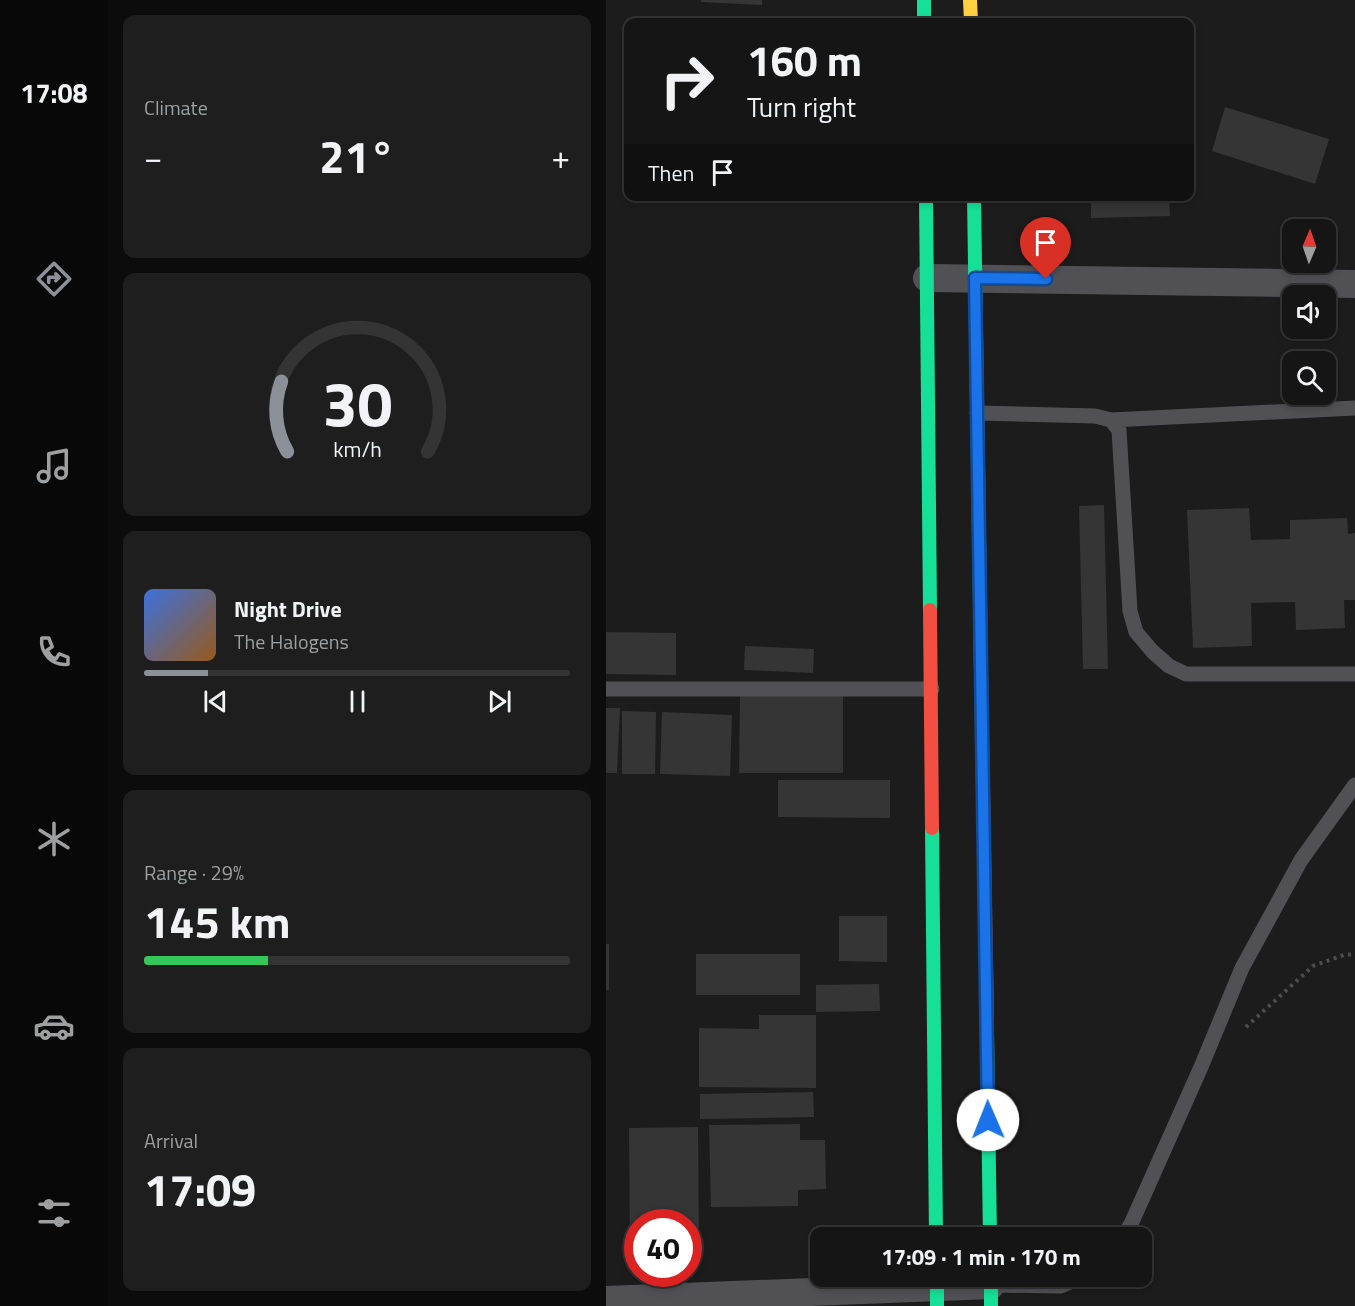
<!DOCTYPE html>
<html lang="en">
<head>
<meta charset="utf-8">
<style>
  body { margin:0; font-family:"Titillium Web",sans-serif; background:#1e1e1e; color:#f1f3f6; height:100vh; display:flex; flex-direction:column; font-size:22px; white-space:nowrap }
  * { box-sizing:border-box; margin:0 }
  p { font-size:20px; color:#9d9fa0 }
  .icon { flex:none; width:33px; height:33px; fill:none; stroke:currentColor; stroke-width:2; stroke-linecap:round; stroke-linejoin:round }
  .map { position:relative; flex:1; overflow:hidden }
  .details { display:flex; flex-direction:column; gap:15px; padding:15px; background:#0c0c0c; width:498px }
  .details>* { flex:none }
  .top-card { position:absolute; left:18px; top:18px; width:570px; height:183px; border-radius:12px; box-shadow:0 3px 9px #0003,0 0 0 2px #343434; background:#151515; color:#f1f3f6; overflow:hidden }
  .needle { width:39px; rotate:2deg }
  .tools { position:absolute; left:676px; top:219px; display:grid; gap:12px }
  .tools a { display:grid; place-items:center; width:54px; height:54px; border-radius:12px; background:#151515; box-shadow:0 3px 9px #0003,0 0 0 2px #343434; font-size:30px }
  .speed { position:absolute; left:18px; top:1209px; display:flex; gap:12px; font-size:30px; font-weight:700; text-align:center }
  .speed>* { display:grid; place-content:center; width:78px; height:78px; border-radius:50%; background:#151515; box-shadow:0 3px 9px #0003,0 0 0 2px #343434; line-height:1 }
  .speed .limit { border:9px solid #d22; background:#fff; color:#111 }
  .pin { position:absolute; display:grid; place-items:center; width:51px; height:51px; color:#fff; margin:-62px -26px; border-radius:50% 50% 50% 0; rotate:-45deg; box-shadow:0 0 6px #0007 }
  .pin .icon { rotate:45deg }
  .me { position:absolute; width:66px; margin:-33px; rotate:359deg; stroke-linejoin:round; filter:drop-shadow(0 0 4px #0008) }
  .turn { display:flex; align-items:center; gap:21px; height:126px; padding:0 24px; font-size:27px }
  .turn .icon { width:78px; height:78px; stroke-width:2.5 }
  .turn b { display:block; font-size:42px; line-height:51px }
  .then { display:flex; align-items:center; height:57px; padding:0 24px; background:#0003; gap:12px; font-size:22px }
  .big { font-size:45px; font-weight:700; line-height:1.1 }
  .details .tile { flex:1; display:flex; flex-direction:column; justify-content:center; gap:9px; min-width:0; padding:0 21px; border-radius:12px; background:#1e1e1e }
  .details .dial { align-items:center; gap:0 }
  .dial svg { height:156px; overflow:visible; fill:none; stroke:#343434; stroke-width:7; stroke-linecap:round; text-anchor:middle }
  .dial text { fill:#f1f3f6; stroke:none }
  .song { display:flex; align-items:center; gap:18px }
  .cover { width:72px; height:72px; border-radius:9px; background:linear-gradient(135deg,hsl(220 70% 55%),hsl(30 70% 35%)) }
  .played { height:6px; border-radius:3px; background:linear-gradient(90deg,#8c9099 15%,#343434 15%) }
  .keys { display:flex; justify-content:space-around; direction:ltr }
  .heat { display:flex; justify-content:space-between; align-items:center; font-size:33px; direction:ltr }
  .charge { height:9px; border-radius:4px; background:linear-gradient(90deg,#34c759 29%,#343434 0) }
  .trip { position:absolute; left:204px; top:1227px; width:342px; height:60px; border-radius:12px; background:#151515; box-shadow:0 3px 9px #0003,0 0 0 2px #343434; font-weight:700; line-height:60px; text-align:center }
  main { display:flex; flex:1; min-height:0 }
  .tabs { display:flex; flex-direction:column; width:108px; justify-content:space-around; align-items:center; background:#080808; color:#9d9fa0 }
  .tabs .icon { width:42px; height:42px }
  .tabs .current { color:#8c9099 }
  .tabs b { font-size:27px; color:#f1f3f6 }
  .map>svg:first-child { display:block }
  .building { fill:#353536 }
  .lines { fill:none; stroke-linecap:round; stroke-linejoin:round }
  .path { stroke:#4c4d4f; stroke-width:4; stroke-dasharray:3 4.5; stroke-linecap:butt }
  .lane { stroke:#515155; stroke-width:15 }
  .street { stroke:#515155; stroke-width:28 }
  .fast { stroke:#16e098; stroke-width:14 }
  .slow { stroke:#ffcf43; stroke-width:14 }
  .jam { stroke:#f24e42; stroke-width:14 }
  .route-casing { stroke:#114b97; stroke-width:15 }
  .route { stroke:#1a73e8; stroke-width:10 }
</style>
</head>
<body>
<main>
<nav class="tabs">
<b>17:08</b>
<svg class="icon current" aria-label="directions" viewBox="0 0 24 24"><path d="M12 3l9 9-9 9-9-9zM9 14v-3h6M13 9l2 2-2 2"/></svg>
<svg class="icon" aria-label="music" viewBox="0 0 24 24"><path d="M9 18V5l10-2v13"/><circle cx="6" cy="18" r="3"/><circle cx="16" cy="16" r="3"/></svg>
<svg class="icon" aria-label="phone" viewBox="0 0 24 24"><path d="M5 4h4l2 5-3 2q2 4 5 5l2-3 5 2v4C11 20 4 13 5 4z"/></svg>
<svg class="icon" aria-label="climate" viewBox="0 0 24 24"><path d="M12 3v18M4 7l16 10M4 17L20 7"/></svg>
<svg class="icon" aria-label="car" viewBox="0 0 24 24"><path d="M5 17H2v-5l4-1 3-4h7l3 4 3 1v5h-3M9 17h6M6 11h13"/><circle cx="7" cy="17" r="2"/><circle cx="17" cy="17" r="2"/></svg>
<svg class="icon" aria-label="filters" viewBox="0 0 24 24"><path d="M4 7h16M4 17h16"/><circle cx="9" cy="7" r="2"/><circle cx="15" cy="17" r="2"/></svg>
</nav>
<section class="details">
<div class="tile"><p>Climate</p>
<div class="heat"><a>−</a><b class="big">21°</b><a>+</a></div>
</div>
<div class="tile dial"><svg viewBox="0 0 100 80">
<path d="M14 69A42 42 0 1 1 86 69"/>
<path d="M14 69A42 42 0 0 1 11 33" stroke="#8c9099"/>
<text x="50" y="56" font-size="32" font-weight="700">30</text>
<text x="50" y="72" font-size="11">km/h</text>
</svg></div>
<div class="tile">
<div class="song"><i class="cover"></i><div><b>Night Drive</b><p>The Halogens</p></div></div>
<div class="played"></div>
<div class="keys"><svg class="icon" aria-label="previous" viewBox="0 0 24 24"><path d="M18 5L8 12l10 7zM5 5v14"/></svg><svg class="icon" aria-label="pause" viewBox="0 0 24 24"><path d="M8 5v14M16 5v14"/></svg><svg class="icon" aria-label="next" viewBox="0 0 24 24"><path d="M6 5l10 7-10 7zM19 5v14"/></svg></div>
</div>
<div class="tile"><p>Range · 29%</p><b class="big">145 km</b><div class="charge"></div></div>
<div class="tile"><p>Arrival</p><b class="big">17:09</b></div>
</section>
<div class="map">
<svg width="749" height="1306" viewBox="0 0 749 1306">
  <rect width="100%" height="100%" fill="#1c1c1c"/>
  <path class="building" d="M 95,0 L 156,0 L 156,5 L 95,2 Z
    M 193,17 L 271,19 L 271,22 L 193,22 Z
    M 619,107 L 723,139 L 709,184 L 606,151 Z
    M 485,196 L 563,196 L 564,216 L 485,218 Z
    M 498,505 L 502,669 L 477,669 L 473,506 Z
    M 643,508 L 645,540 L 684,539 L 684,520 L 741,518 L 742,534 L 749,533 L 749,600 L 738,600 L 739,628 L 690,630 L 689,602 L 645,603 L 646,646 L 587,648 L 581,510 Z
    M 0,632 L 70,633 L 70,675 L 0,674 Z
    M 139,646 L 208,649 L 207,673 L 138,670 Z
    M 134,696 L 237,696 L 237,773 L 133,773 Z
    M 0,708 L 14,708 L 11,773 L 0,773 Z
    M 16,711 L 50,712 L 49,774 L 16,774 Z
    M 56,712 L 126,715 L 124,776 L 54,774 Z
    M 172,780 L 284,780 L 284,818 L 172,817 Z
    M 233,916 L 281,916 L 281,962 L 233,961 Z
    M 0,944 L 3,944 L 3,990 L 0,990 Z
    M 90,954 L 194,954 L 194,995 L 90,995 Z
    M 273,984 L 274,1011 L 210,1012 L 210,985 Z
    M 153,1015 L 210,1015 L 210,1088 L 93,1087 L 93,1028 L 153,1029 Z
    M 207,1092 L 208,1117 L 94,1119 L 94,1094 Z
    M 194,1124 L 194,1140 L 219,1140 L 220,1189 L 192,1190 L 192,1206 L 105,1207 L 103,1125 Z
    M 92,1127 L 93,1249 L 82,1249 L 82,1222 L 32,1222 L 32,1250 L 24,1250 L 23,1128 Z"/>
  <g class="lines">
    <path class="path" d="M 640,1027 L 707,966 L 738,955 L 749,954"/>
    <path class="lane" d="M 371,413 L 489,416 L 505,420 L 513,430 L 524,611 L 530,632 L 547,652 L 563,666 L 580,674 L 749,674
      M 505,420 L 749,408
      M 0,689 L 326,689
      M 516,1238 L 525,1224 L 595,1067 L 636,968 L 695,860 L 749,785
      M 385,1285 L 455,1286 L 477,1276"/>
    <path class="street" d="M 321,278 L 749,284
      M 0,1300 L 385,1285"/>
    <path class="fast" d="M 318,0 L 318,22
      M 320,196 L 324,610
      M 368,196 L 375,670
      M 326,828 L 330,1238
      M 380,964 L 384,1238
      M 331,1276 L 331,1306
      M 385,1276 L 385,1306"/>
    <path class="slow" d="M 364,0 L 365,22"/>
    <path class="jam" d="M 324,610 L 326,828
      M 375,670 L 380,964"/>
  </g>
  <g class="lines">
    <g class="route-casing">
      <path id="route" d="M 382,1120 L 369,278 L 440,279"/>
    </g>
    <use href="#route" class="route"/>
  </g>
</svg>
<div class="tools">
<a><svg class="needle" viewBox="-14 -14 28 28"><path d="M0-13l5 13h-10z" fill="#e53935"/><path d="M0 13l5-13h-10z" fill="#9d9fa0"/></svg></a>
<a><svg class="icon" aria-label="sound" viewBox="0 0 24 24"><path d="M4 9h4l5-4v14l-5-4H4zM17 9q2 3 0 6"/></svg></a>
<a><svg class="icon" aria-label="search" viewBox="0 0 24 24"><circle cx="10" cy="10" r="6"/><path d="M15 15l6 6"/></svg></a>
</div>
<div class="speed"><div class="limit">40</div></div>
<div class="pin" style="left:440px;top:279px;background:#d93025"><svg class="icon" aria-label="arrive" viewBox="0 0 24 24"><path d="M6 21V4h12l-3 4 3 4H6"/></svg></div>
<svg class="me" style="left:382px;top:1120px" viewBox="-20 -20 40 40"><circle r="19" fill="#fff"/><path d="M0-13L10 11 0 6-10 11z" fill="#1a73e8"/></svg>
<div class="trip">17:09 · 1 min · 170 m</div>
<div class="top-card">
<div class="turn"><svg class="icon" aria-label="right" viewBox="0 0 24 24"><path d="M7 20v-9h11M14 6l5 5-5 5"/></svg><div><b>160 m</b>Turn right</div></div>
<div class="then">Then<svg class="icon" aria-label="arrive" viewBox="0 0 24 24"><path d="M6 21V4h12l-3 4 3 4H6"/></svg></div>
</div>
</div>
</main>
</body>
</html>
